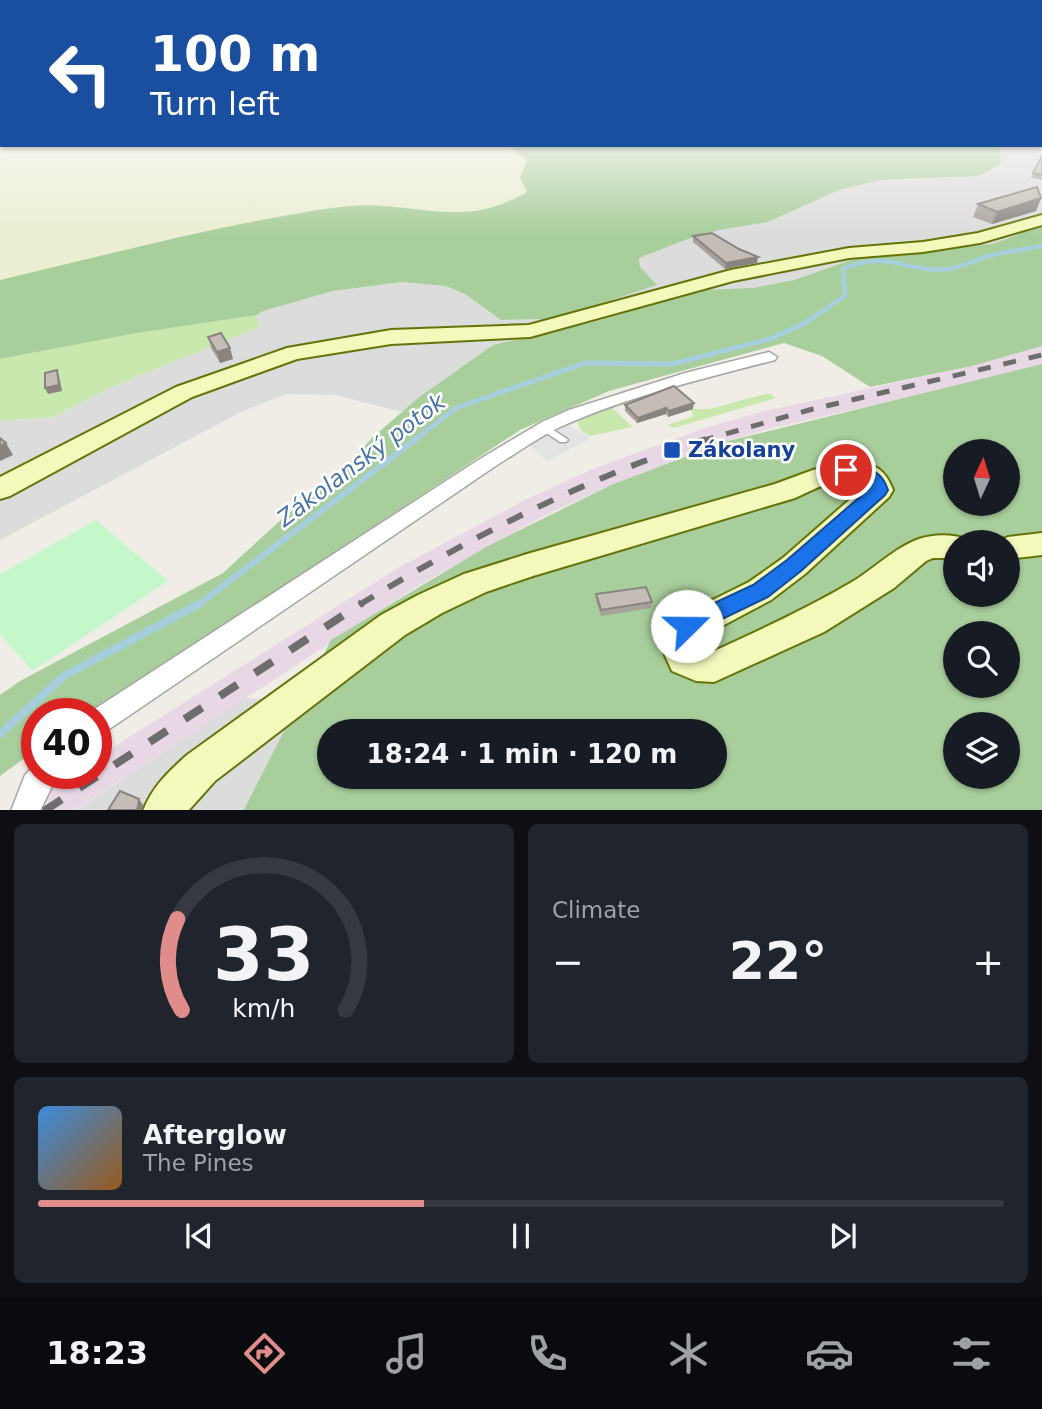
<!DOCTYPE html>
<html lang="en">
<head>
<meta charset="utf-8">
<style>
  body { margin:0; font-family:"DejaVu Sans",sans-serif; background:#20242c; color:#f1f3f6; height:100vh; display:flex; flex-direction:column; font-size:26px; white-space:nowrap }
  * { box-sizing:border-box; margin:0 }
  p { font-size:23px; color:#9ea1a6 }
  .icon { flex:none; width:38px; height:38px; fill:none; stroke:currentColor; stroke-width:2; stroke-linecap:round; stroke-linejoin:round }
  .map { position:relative; height:810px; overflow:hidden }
  .panel { display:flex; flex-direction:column; gap:14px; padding:14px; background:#0d0f14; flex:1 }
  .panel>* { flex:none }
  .guide { position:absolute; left:0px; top:0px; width:1043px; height:147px; box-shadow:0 2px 5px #0004; background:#1a4fa0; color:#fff; overflow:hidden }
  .needle { width:46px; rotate:4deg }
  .fabs { position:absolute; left:943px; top:439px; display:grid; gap:14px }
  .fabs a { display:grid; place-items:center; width:77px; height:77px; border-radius:50%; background:#171b24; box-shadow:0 2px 5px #0004; font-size:35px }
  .speed { position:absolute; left:21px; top:698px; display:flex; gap:14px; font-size:35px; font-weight:700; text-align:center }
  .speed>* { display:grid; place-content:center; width:91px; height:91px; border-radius:50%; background:#171b24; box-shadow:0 2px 5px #0004; line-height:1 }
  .speed .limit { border:10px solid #d22; background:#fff; color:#111 }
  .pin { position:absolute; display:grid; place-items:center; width:60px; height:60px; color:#fff; margin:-30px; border:4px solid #fff; border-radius:50%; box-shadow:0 2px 7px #0007 }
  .me { position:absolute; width:77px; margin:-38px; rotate:68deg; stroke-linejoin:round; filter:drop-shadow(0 0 5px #0008) }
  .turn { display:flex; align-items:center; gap:24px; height:147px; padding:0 35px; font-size:32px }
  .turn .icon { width:91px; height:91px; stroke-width:2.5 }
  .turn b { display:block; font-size:49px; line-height:60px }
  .big { font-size:52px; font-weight:800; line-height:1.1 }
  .panel .card { flex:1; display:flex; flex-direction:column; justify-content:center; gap:10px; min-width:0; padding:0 24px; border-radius:10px; background:#20242c }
  .panel .dial { align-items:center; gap:0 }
  .dial svg { height:182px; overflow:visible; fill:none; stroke:#363941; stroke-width:7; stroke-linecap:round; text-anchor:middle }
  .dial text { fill:#f1f3f6; stroke:none }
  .song { display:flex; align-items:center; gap:21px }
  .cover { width:84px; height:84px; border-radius:10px; background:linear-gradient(135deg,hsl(210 70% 55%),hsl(30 70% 35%)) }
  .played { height:7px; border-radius:4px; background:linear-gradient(90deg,#df8c8a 40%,#363941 40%) }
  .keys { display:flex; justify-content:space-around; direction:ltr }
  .heat { display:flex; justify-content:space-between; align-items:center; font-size:38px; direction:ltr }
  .panel .tiles { flex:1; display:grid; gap:14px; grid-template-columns:1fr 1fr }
  .card:last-child { grid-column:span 2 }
  .trip { position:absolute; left:317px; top:719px; width:410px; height:70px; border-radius:35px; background:#171b24; box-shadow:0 2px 5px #0004; font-weight:800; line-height:70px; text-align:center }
  .menu { display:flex; height:112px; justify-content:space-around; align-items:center; background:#090b0e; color:#9ea1a6 }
  .menu .icon { width:49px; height:49px }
  .menu .active { color:#df8c8a }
  .menu b { font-size:32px; color:#f1f3f6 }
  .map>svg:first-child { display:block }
  .residential { fill:#dddcdc }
  .industrial { fill:#e8d8e5 }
  .farmland { fill:#ebeed1 }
  .grass { fill:#c8e8ad }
  .forest { fill:#a8ce9b; fill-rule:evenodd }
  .park { fill:#c4f8ca }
  .parking { fill:#e3e3e3 }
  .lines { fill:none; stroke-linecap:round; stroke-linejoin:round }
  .stream-far3 { stroke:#a7cedc; stroke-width:4.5 }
  .stream-far2 { stroke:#a7cedc; stroke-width:5 }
  .stream-far1 { stroke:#a7cedc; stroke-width:6 }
  .stream { stroke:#a7cedc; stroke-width:8 }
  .lane-casing { stroke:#a6a6a6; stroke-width:3 }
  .street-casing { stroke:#a6a6a6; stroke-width:3 }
  .secondary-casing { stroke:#657408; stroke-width:4 }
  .lane { fill:#fff; fill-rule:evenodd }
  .street { fill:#fff; fill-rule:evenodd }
  .secondary { fill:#f3f8bb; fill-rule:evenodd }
  .rail-far2 { stroke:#6d6d6d; stroke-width:5; stroke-dasharray:13 13; stroke-linecap:butt }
  .rail-far1 { stroke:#6d6d6d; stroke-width:6; stroke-dasharray:17 17; stroke-linecap:butt }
  .rail { stroke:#6d6d6d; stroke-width:8; stroke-dasharray:21 21; stroke-linecap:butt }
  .wall { fill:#a9a29c }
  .shaded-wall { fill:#89847f }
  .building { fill:#c4bcb5; stroke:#89847f; stroke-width:2 }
  .route { fill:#1a73e8; stroke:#114b97; stroke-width:2 }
  .transit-dot { fill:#1a4fb4; stroke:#fff; stroke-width:2.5 }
  .labels { text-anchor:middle; stroke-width:5; stroke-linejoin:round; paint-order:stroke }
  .transit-label { font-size:21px; font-weight:bold; fill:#164399; stroke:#fff; text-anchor:start }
  .water-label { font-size:23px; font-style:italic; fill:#4b75a5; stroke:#fff }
</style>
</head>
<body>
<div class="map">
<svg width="1042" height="811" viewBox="0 0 1042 811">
  <rect width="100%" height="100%" fill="#f0ede6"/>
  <path class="residential" d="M 1042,122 L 1042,226 L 992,244 L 851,260 L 794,280 L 493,345 L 402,412 L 335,395 L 286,394 L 241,412 L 0,540 L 0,421 L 54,417 L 109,388 L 259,327 L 257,315 L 263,311 L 333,291 L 402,282 L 446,286 L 465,294 L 501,320 L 544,319 L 589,308 L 656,285 L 640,267 L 639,258 L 685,240 L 719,230 L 768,222 L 839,190 L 881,180 L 931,179 L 995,145 L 1041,145 Z
    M 245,698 L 300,701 L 243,810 L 74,811 Z"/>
  <path class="industrial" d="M 1042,346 L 1042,364 L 990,379 L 776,427 L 724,442 L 611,485 L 542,517 L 416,587 L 74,810 L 11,811 L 71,774 L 96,774 L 96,758 L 398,568 L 525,500 L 595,468 L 708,427 L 761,412 L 972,366 Z"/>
  <path class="farmland" d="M 0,122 L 2,145 L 506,145 L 527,160 L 520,178 L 528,192 L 512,201 L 487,209 L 448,214 L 380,206 L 317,210 L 181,236 L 0,280 Z"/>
  <path class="grass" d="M 257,315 L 259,327 L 109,388 L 54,417 L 0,421 L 0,359 L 137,333 Z
    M 769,393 L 776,398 L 674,428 L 668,425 L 691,417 L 693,415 L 690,409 L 710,409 Z
    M 609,405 L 633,427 L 590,436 L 580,430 L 576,417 Z"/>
  <path class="forest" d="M 506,145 L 995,145 L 1000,151 L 1001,164 L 978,176 L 881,180 L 839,190 L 768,222 L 719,230 L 685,240 L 639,258 L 640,267 L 657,285 L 588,308 L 544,319 L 501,320 L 465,294 L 446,286 L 402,282 L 333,291 L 263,311 L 257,315 L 137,333 L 0,359 L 0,280 C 106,255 211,227 318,210 C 339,207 361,204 382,206 C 439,210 473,223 527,192 L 520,178 L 527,160 Z
    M 1042,226 L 1042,346 L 972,366 L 870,387 L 822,356 L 784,343 L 609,391 L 520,430 L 90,714 L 37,714 L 37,749 L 0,776 L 0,695 L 20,681 L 223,573 L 283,518 L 349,464 L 372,438 L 418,398 L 493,345 L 598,321 L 701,290 L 753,288 L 794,280 L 851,260 L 992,244 Z
    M 1042,364 L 1042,810 L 243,811 L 331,640 L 486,547 L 611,485 L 724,442 ZM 956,452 L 1008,452 L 1008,504 L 956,504 ZM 956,542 L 1008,542 L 1008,595 L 956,595 ZM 956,634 L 1008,634 L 1008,686 L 956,686 ZM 956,724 L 1008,724 L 1008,777 L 956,777 ZM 329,732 L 714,732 L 714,777 L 329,777 Z"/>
  <path class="park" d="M 96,520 L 168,581 L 32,671 L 0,634 L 0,574 Z"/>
  <path class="parking" d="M 565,423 L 591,438 L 548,461 L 527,443 Z"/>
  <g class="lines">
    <path class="stream-far3" d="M 824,310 L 845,296 L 843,269 C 890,248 905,274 948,269 C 962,267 975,260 989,256 C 1006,251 1024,250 1042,246"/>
    <path class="stream-far2" d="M 413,441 L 456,408 L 585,363 L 672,364 L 770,339 L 805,323 L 827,308"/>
    <path class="stream-far1" d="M 198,605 L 416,439"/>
    <path class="stream" d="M 0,734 L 64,676 L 201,603"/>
    <g class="lane-casing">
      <path id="lane" d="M 545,425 L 566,438 L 568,440 L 566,442 L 560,442 L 542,430 L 540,428 L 542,426 Z"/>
    </g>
    <g class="street-casing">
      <path id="street" d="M 769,352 L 777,357 L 775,360 C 702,379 626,397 558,428 C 536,439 515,454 494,467 L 105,732 L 96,735 L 96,714 L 87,714 L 480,459 L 542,422 L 569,410 L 685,373 Z
        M 37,763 L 37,774 L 58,774 L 40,811 L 11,811 L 25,775 Z"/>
    </g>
    <g class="secondary-casing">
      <path id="secondary" d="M 1042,215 L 1042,225 L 980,243 L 923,252 L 849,258 L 733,281 L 530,337 L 391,344 L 297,359 L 192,397 L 10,496 L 0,499 L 0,477 L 176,387 L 287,348 L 391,330 L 529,325 L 731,270 L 849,248 L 923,242 L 978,233 Z
        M 853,461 C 875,464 885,469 893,490 L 889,497 L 805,574 L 771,600 L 692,642 L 696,649 L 712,652 C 760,630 806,609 852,582 C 874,569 894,548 919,539 C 934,534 952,534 967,539 L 969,542 L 956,542 L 956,558 L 933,558 L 926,561 L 894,588 L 824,632 L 714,682 L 696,681 L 672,671 L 658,640 L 668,622 L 749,582 L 783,558 L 864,487 L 863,483 C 844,472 813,490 795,498 L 533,576 L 486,592 L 442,613 L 405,635 L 215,781 L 188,811 L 143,811 C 152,787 169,771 187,755 L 381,615 L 418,595 L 464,574 L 527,554 L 775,484 L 813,470 Z
        M 1042,533 L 1042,555 L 1008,559 L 1008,542 L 996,542 L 1008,537 Z"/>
    </g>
    <use href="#lane" class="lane"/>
    <use href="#street" class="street"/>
    <use href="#secondary" class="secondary"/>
    <path class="rail-far2" d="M 701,441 L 809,410 L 1042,355"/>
    <path class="rail-far1" d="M 359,605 C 469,538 584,479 706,439"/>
    <path class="rail" d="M 44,811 L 362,603"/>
  </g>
  <path class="wall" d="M 1042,156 L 1042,180 L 1031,177 L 1033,173 Z
    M 1041,198 L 1036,211 L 992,224 L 973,217 L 978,204 Z
    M 693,236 L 739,249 L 757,263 L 725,269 L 693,242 Z
    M 208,337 L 233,359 L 220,363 L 211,348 Z
    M 625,405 L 693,409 L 668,417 L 666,414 L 637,423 L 625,411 Z
    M 596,594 L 652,602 L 651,608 L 601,616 L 596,601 Z"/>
  <path class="shaded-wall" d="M 1041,198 L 1036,211 L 992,224 L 997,212 Z
    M 758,257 L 757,263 L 725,269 L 726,263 Z
    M 230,348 L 233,359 L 220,363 L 217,352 Z
    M 57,370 L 59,376 L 62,391 L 48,394 L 45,388 Z
    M 694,403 L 693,409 L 668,417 L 669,411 Z
    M 666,408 L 666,414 L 637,423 L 638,418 Z
    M 6,443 L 13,455 L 0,461 L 0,446 Z
    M 139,799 L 143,805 L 142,810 L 136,810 Z"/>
  <path class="building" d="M 1042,156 L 1042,175 L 1033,173 Z
    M 1037,187 L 1041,198 L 997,212 L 978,204 Z
    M 712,233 L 739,249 L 758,257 L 726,263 L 693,236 Z
    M 221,333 L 230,348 L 217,352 L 208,337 Z
    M 57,370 L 59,385 L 45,388 L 45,373 Z
    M 674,386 L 694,403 L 669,411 L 666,408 L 638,418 L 625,405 Z
    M 0,438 L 6,443 L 0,446 Z
    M 646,587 L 652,602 L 601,610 L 596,594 Z
    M 120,791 L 139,799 L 138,807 L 136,810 L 108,810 Z"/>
  <linearGradient id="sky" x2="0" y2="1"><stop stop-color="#8ebee3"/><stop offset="0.52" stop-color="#f8f7f4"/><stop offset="1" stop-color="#f8f7f4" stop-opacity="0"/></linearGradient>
  <rect width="1042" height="236" fill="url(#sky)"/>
  <path class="route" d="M 846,464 C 866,468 881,468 888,490 L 885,495 L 801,571 L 768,597 L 695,632 L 687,635 L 680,632 L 676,626 L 680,619 L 753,585 L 787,560 L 869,489 L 864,479 L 839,474 L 837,470 L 839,466 Z"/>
  <rect class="transit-dot" x="663" y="441" width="18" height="18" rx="3.5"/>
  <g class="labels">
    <g class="transit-label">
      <text x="688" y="457">Zákolany</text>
    </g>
    <g class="water-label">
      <text transform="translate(361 460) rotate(-37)" y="8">Zákolanský potok</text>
    </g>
  </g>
</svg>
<div class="fabs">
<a><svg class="needle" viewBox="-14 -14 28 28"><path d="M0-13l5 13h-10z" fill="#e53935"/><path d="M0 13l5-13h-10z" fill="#9ea1a6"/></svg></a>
<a><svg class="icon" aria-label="sound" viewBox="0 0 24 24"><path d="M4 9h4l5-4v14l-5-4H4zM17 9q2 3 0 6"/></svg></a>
<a><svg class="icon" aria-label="search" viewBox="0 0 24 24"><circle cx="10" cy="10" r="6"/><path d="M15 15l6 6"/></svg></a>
<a><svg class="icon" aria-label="layers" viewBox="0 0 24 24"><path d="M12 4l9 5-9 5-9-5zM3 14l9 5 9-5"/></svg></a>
</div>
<div class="speed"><div class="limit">40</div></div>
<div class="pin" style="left:846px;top:470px;background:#d93025"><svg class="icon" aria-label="arrive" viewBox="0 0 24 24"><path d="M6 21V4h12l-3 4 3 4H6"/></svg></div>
<svg class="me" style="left:687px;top:626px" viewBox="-20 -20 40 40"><circle r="19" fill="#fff"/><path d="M0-13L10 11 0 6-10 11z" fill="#1a73e8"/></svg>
<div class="trip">18:24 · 1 min · 120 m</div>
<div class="guide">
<div class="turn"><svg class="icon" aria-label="left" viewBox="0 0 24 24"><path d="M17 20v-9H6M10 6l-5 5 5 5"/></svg><div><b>100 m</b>Turn left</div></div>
</div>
</div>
<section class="panel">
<div class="tiles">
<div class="card dial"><svg viewBox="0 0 100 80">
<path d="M14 69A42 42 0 1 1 86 69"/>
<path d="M14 69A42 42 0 0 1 12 29" stroke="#df8c8a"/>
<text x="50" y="56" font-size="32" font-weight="700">33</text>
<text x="50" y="72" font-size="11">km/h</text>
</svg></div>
<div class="card"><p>Climate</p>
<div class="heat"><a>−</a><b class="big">22°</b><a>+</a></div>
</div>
<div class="card">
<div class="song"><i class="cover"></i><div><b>Afterglow</b><p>The Pines</p></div></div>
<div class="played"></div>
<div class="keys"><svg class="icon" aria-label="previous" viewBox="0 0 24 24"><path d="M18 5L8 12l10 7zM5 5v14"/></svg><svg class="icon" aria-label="pause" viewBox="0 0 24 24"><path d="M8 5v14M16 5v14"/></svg><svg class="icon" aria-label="next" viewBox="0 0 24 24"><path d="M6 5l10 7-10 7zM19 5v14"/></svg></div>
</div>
</div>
</section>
<nav class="menu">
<b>18:23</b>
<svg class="icon active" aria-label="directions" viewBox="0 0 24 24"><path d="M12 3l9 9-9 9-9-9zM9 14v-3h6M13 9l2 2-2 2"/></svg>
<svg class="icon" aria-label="music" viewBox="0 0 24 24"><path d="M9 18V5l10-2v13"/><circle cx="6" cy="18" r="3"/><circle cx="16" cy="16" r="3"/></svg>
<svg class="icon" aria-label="phone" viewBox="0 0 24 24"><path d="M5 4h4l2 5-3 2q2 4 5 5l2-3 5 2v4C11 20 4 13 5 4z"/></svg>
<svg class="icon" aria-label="climate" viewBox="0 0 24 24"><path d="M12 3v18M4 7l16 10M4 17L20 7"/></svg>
<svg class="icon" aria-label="car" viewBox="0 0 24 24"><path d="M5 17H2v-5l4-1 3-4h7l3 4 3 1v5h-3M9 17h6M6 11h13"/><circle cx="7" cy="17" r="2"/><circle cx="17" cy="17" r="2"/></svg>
<svg class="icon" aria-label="filters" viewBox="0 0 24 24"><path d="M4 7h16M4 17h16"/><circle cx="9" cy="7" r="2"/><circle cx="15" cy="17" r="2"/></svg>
</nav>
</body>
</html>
